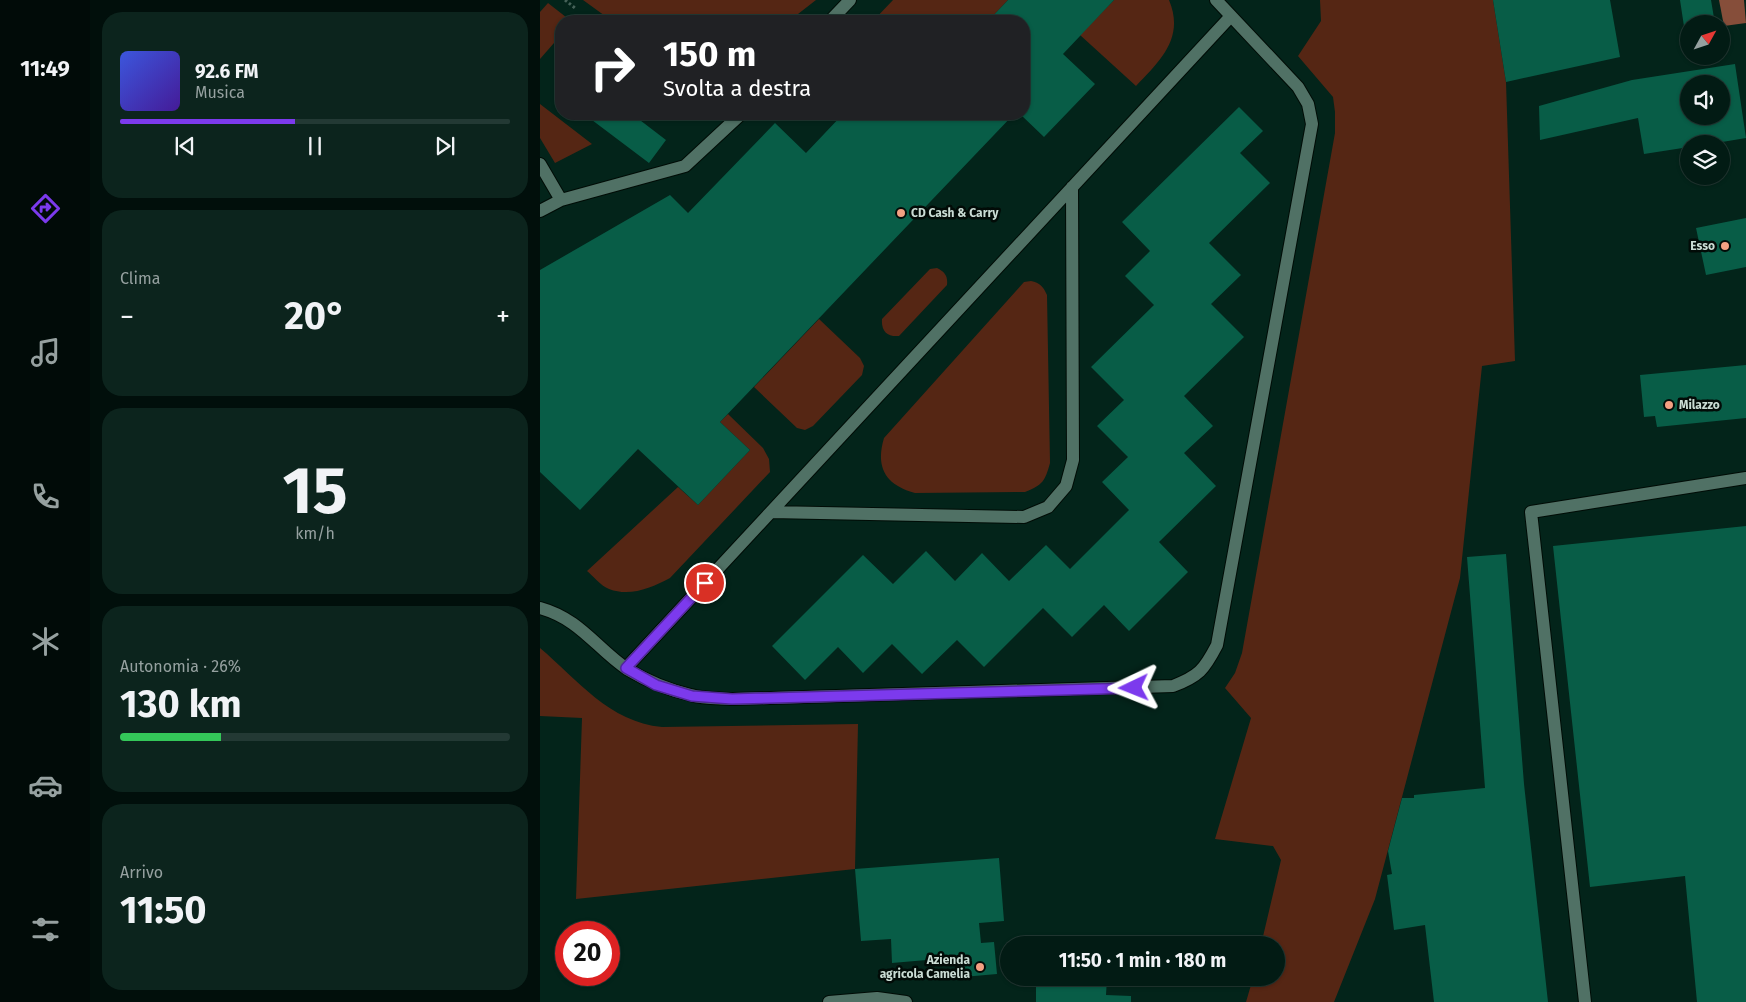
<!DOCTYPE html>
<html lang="it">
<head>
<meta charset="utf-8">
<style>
  body { margin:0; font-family:"Fira Sans",sans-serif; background:#0c241d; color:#f1f3f6; height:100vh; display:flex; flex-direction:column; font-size:19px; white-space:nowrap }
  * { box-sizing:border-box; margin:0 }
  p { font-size:16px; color:#96a1a0 }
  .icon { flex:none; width:28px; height:28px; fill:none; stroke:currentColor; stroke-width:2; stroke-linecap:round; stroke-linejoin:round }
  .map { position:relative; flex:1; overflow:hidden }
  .panel { display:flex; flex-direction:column; gap:12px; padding:12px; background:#010f0b; width:450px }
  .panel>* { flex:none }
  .banner { position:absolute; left:15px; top:15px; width:475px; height:105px; border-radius:20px; box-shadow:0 1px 4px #0004,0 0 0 1px #233934; background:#202124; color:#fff; overflow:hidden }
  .needle { width:32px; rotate:50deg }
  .fabs { position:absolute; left:1140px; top:15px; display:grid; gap:10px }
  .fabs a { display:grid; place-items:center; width:50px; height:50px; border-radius:50%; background:#021b14; box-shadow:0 1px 4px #0004,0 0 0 1px #233934; font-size:25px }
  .speed { position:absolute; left:15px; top:921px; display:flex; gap:10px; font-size:25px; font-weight:700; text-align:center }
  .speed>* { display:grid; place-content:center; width:65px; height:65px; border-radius:50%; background:#021b14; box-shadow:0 1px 4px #0004,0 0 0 1px #233934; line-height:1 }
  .speed .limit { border:8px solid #d22; background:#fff; color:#111 }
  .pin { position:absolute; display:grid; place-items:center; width:42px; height:42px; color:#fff; margin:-21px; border:2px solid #fff; border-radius:50%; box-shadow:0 1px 5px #0007 }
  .me { position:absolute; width:55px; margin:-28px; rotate:268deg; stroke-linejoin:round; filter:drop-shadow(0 0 4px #0008) }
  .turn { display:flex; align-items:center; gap:18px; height:105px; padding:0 25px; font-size:22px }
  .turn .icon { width:65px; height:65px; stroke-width:2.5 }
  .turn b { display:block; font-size:35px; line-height:42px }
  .big { font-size:38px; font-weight:700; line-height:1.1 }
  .panel .widget { flex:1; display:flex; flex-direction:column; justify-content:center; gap:8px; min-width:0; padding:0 18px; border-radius:20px; background:#0c241d }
  .panel .dial { align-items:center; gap:0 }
  .dial b { font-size:65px; line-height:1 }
  .song { display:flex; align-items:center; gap:15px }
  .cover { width:60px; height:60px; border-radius:8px; background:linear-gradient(135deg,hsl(230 70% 55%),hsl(260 70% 35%)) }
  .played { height:5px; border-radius:2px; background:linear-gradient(90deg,#7c3aed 45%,#233934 45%) }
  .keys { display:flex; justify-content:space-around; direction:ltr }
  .heat { display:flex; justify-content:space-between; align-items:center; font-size:28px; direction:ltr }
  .charge { height:8px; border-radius:4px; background:linear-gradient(90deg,#34c759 26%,#233934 0) }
  .trip { position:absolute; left:460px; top:936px; width:285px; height:50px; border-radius:25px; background:#021b14; box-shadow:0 1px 4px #0004,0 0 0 1px #233934; font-weight:700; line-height:50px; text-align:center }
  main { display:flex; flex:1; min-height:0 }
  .dock { display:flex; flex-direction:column; width:90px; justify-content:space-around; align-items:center; background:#010b08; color:#96a1a0 }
  .dock .icon { width:35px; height:35px }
  .dock .on { color:#7c3aed }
  .dock b { font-size:22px; color:#f1f3f6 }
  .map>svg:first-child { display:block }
  .green { fill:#552614 }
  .water { fill:#864e3a }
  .building { fill:#085d47; fill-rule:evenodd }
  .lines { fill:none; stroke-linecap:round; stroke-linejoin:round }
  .minor-casing { stroke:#000c06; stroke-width:14 }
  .path { stroke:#466259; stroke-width:3; stroke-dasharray:2.5 2.5; stroke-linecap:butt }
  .minor { stroke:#507165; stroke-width:12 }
  .route-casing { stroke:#51269a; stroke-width:12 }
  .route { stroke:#7c3aed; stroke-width:9 }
  .poi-dot { fill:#f3a082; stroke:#020b07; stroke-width:2 }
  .labels { text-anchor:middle; stroke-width:5; stroke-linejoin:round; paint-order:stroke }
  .poi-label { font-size:12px; font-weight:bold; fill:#cadcd4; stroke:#020b07; text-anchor:start }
</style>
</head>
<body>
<main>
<nav class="dock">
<b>11:49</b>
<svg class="icon on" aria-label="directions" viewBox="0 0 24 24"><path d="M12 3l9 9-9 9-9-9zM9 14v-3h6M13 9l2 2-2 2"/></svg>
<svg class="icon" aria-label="music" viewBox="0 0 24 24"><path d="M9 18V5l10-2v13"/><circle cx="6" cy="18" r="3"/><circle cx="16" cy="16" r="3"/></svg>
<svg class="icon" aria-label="phone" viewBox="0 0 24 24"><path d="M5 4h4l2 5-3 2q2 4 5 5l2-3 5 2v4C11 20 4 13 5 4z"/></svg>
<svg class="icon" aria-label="climate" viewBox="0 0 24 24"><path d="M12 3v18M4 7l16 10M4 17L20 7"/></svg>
<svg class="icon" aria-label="car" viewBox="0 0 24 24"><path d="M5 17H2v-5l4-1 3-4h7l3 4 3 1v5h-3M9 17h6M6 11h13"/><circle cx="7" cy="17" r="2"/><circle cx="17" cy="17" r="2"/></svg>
<svg class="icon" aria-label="filters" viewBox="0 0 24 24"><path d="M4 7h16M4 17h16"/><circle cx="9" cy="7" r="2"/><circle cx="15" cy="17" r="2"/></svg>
</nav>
<section class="panel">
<div class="widget">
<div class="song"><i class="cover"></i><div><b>92.6 FM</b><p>Musica</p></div></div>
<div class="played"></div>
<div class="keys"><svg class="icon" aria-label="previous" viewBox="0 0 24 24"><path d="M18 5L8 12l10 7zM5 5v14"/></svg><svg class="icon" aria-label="pause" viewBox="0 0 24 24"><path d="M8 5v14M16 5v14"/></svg><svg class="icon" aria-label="next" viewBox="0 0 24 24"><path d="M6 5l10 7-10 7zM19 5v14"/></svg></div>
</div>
<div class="widget"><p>Clima</p>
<div class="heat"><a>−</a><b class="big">20°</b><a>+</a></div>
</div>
<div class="widget dial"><b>15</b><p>km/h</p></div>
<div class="widget"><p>Autonomia · 26%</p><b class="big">130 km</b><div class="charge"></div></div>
<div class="widget"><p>Arrivo</p><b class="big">11:50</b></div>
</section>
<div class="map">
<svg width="1206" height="1002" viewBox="0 0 1206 1002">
  <rect width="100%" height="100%" fill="#03241a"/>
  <path class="green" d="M 43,0 L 276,0 L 249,21 L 72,21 Z
    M 353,0 L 468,0 L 448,21 L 333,21 Z
    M 574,0 L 629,0 C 645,38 620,61 596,86 L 540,35 Z
    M 780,0 L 953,0 L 966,82 L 975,361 L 942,366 L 920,578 L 835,899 L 794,1002 L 706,1002 L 713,978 L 736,978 L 736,945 L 721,945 L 741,860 L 733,846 L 675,839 L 711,718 L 685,688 L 695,673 L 702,653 L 795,133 L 795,112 L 793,97 L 758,56 L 781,21 Z
    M 8,3 L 31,21 L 21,21 L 21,35 L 0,59 L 0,12 Z
    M 0,104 L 52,144 L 15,163 L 0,138 Z
    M 397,268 C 405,272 408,276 407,285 L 359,336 C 347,337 341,331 342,319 L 390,269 Z
    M 491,281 C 500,283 503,286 507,295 L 510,463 C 505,481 503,485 485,492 L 375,493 C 346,485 335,468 344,438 L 484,282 Z
    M 279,319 L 320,358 L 324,366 L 322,375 L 273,426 L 265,430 L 257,428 L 214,387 Z
    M 188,414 L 223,448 L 229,459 L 230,472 L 130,578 C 111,588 90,597 69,589 C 61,586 53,576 47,571 L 138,487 L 158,505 L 210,450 L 180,422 Z
    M 0,648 C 38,680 69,722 122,727 L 318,724 L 315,869 L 36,899 L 42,718 L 0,716 Z"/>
  <path class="water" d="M 1179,0 L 1204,0 L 1206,23 L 1184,26 Z"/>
  <path class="building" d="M 468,0 L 574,0 L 523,54 L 555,84 L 504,137 L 480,114 L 484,114 L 484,21 L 448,21 Z
    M 953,0 L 1070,0 L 1080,57 L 966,82 Z
    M 1140,0 L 1171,0 L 1175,24 L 1149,24 L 1149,33 L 1145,33 Z
    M 1195,64 L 1206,138 L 1170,144 L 1149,144 L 1149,147 L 1104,154 L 1098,118 L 1000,140 L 999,106 L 1092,80 ZM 1149,84 L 1181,84 L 1181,116 L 1149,116 Z
    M 699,107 L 723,131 L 700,153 L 730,183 L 669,243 L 701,275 L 671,304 L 704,337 L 644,396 L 673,426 L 644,453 L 676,486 L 619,542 L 648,572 L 589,631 L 564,605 L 532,637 L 503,608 L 444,667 L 417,640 L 382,674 L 352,644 L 323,673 L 298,647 L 265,680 L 232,646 L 323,555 L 353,584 L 386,551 L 415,581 L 442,553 L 469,581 L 506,545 L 530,569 L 589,510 L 562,482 L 588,457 L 557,426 L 584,400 L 551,367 L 614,305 L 585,276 L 610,251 L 582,222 Z
    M 44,114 L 92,114 L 126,140 L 109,163 Z
    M 303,114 L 474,114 L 180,422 L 210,450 L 158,505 L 98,449 L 40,510 L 0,472 L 0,270 L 130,195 L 148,213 L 235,123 L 266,153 Z
    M 1206,218 L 1206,267 L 1166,275 L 1156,228 Z
    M 1206,365 L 1206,418 L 1117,427 L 1115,416 L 1104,417 L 1100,375 Z
    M 1206,526 L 1206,1002 L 1157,1002 L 1145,876 L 1050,887 L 1013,546 Z
    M 966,554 L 984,784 L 1008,1002 L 894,1002 L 885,925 L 854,930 L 847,875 L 852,874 L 848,851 L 862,798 L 874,798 L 874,795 L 945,788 L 927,557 Z
    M 459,858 L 464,921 L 439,923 L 441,943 L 454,942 L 457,974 L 423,977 L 421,957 L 352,963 L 351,939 L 321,941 L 315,869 Z
    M 523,978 L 567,978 L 566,995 L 591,996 L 591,1002 L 496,1002 L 496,984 L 523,985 Z"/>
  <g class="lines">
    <g class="minor-casing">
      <path id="minor" d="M 290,21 L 310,0
        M 0,164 L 21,200
        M 0,211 L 21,200 L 145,166 L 201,114
        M 231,512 L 484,517 L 508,507 L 526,486 L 533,460 L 532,187
        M 0,608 C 40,619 56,648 87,669 C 107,681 128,690 151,695 C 164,699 179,698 193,699 L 633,686 C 659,676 664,670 677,645 L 772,124 L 768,104 L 758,87 L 676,0
        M 86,668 L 691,16
        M 289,1002 L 337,998 L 366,1002
        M 1045,1002 L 991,512 L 1206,478"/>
    </g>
    <path class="path" d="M 25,0 L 35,8"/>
    <use href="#minor" class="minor"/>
  </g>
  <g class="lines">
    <g class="route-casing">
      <path id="route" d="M 165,583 L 86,668 L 116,685 L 152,696 L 192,699 L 594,688"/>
    </g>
    <use href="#route" class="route"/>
  </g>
  <g class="poi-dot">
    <circle cx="361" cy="213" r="5"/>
    <circle cx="1185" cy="246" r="5"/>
    <circle cx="1129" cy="405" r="5"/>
    <circle cx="440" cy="967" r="5"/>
  </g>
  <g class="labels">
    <g class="poi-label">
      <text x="371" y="217">CD Cash &amp; Carry</text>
      <text x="1175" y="250" text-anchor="end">Esso</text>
      <text x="1139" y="409">Milazzo</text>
      <text x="430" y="964" text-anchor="end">Azienda<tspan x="430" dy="14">agricola Camelia</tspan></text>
    </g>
  </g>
</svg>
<div class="fabs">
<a><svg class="needle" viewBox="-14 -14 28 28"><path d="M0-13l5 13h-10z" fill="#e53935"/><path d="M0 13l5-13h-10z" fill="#96a1a0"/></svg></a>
<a><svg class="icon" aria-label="sound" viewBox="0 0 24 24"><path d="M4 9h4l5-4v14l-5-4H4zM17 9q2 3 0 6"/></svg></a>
<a><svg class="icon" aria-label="layers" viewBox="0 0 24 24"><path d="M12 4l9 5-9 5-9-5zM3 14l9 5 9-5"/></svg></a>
</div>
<div class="speed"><div class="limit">20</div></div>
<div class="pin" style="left:165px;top:583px;background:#d93025"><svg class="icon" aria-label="arrive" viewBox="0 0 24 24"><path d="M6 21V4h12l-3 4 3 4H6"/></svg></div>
<svg class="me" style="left:594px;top:688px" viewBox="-20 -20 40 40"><path d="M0-17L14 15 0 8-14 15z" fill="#7c3aed" stroke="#fff" stroke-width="4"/></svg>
<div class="trip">11:50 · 1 min · 180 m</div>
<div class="banner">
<div class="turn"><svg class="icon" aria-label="right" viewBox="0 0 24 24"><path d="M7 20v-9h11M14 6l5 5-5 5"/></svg><div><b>150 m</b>Svolta a destra</div></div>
</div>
</div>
</main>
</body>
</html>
